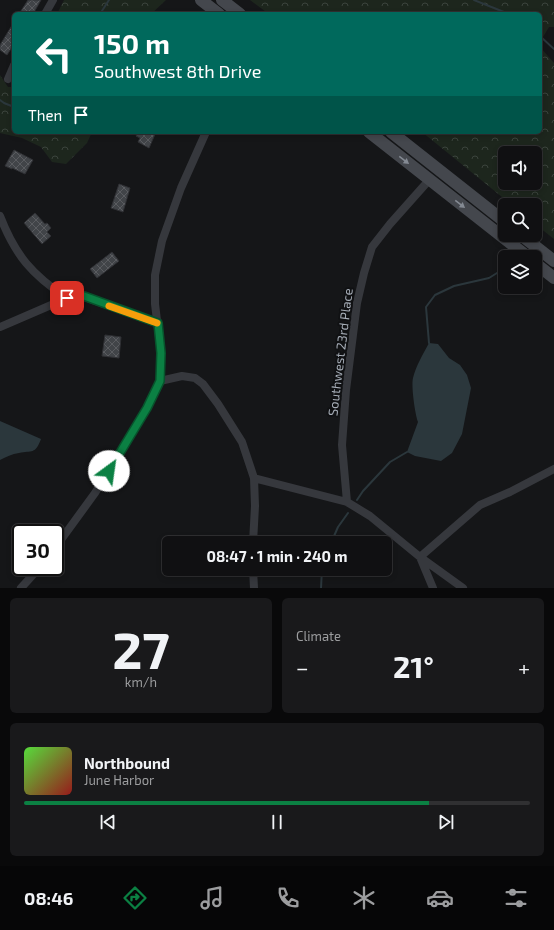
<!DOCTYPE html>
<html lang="en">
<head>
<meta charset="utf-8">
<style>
  body { margin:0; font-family:"Exo 2",sans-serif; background:#19191b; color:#f1f3f6; height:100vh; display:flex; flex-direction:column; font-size:15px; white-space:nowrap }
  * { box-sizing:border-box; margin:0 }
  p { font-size:13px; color:#9c9d9f }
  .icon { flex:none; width:22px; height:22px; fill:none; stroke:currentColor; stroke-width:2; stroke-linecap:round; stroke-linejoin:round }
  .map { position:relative; height:588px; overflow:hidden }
  .details { display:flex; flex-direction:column; gap:10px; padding:10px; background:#09090a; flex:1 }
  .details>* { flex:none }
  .guide { position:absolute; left:12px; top:12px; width:530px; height:122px; border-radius:6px; box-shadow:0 2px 6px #0003,0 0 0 1px #303032; background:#00695c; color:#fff; overflow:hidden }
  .fabs { position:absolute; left:498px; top:146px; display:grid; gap:8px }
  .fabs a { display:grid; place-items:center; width:44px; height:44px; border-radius:6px; background:#101012; box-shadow:0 2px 6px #0003,0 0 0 1px #303032; font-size:20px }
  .speed { position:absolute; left:12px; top:524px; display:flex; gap:8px; font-size:20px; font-weight:700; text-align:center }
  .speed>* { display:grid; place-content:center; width:52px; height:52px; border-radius:50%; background:#101012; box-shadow:0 2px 6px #0003,0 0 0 1px #303032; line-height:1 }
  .speed .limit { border:2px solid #111; border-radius:6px; background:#fff; color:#111 }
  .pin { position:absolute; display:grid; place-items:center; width:34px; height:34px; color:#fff; margin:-17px; border-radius:8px; box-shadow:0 2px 6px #0006 }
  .me { position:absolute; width:44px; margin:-22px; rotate:31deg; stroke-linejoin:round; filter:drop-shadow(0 0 3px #0008) }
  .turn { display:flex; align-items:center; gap:14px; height:84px; padding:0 16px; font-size:18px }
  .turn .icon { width:52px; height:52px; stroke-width:2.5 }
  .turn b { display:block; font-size:28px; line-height:34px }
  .then { display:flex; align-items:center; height:38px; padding:0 16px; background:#0003; gap:8px; font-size:15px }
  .big { font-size:30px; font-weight:700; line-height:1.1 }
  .details .widget { flex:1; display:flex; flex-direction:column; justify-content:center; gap:6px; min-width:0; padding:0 14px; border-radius:6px; background:#19191b }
  .details .dial { align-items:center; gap:0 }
  .dial b { font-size:52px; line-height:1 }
  .song { display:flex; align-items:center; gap:12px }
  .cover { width:48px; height:48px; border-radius:6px; background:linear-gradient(135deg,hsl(110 70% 55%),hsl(0 70% 35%)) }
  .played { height:4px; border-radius:2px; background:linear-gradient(90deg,#0b8043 80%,#303032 80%) }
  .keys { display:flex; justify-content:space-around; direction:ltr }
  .heat { display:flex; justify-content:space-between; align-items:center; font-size:22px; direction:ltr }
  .details .tiles { flex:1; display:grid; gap:10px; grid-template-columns:1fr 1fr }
  .widget:last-child { grid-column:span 2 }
  .trip { position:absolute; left:162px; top:536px; width:230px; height:40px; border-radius:6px; background:#101012; box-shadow:0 2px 6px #0003,0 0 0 1px #303032; font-weight:700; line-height:40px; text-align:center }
  .menu { display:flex; height:64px; justify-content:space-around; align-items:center; background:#060607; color:#9c9d9f }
  .menu .icon { width:28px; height:28px }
  .menu .active { color:#0b8043 }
  .menu b { font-size:18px; color:#f1f3f6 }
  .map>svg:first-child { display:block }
  .forest { fill:url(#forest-crowns); fill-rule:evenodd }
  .water { fill:#2b373c }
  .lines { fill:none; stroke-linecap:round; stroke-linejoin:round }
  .stream { stroke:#2b373c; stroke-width:2 }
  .building { fill:url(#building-cross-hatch); stroke:#2f3034 }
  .minor { stroke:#36383d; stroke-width:8 }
  .secondary { stroke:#44474d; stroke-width:12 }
  .oneway { fill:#848a93 }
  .route-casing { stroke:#07532c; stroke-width:10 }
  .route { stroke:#0b8043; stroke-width:7 }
  .slow { stroke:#f59e0b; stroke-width:7 }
  .labels { text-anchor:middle; stroke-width:4; stroke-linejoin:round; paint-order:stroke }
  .street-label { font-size:13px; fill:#a7aeb8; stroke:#101113 }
</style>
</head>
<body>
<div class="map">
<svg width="554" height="588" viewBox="0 0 554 588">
  <defs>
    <pattern id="forest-crowns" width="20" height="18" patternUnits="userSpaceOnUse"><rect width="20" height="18" fill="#1d261d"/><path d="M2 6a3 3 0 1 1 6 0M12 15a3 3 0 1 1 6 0" fill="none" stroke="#3b433c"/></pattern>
    <pattern id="building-cross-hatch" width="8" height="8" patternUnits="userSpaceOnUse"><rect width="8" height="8" fill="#414448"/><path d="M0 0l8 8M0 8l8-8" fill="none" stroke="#5a5c60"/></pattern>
  </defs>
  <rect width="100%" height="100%" fill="#151618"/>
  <path class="forest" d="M 64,0 L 166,0 L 151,14 L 57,14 Z
    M 250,0 L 554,0 L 554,27 L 549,27 L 540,42 L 540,14 L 269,14 Z
    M 540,47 L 554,63 L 554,239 L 535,224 L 535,205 L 512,205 L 422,132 L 540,132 ZM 505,153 L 535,153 L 535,183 L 505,183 Z
    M 0,75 L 8,87 L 14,87 L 14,132 L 92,132 L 87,143 L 66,164 L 52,162 L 41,147 L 22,138 L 0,133 Z"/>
  <path class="water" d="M 429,343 L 438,344 L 449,358 L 460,365 L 467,375 L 471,388 L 462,434 L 452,453 L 441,461 L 415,456 L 407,452 L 418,422 C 415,414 411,386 413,378 C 416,366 423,354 429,343 Z
    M 0,421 L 41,439 C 35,455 32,450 19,453 C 12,454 6,457 0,460 Z"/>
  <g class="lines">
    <path class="stream" d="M 474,0 L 509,14
      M 100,14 L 109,0
      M 540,36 L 554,49
      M 0,100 L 4,103 L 14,107
      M 429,343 L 426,307 L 435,295 L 454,286 L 489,278 L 505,268
      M 357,500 L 363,491 L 390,462 L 407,452
      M 331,543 L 338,527 L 348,513
      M 321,588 L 322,569"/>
  </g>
  <path class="building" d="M 28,0 L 41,0 L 33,14 L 19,14 Z
    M 14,22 L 14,44 L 7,55 L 0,50 L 0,45 Z
    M 139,132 L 156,132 L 149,148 L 138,142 L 140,138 L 136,136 Z
    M 14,150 L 33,160 L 25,174 L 12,168 L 12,169 L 5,166 Z
    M 119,184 L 130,188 L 123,212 L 111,208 Z
    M 35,213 L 45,224 L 47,223 L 51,228 L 47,232 L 51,236 L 42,244 L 24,223 Z
    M 112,252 L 119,261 L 97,278 L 90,269 Z
    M 105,335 L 121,337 L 119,358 L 102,356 Z"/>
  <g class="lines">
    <path class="minor" d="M 45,14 L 53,0
      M 8,79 L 14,65
      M 0,216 C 15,255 32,275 67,298
      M 0,327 L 72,296 L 84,297 L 158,323
      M 160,381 L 182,376 L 195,378 L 203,384 L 218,404 L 242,442 L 254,478 L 255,506 L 253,543
      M 254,478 L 347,502 L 370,516 L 420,557 L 463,588
      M 347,502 L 342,445 L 346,390 L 357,303 L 364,273 L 372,247 L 390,224 L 430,179
      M 55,548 L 95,493 L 147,408 L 160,381 L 161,353 L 155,304 L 155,275 L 162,241 L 181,188 L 206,132
      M 253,569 L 254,588
      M 21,588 L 40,567
      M 433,588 L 420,557 L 480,505 L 510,492 L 554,469"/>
    <path class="secondary" d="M 201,0 L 219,14
      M 222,0 L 240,14
      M 369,132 L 528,257
      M 391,132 L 505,222
      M 521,235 L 554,261
      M 535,263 L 554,278"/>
  </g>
  <defs><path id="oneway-solid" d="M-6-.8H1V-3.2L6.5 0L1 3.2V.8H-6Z"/></defs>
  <g class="oneway">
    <use href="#oneway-solid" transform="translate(404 160) rotate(38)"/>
    <use href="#oneway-solid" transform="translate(460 204) rotate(38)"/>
  </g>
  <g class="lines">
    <g class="route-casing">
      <path id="route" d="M 67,298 L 84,296 L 158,323 L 161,353 L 160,381 L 147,408 L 109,471"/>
    </g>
    <use href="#route" class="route"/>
    <path class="slow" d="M 109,306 L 157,323"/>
  </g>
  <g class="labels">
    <g class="street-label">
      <text transform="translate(340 352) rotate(-83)" y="5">Southwest 23rd Place</text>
    </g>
  </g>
</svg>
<div class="fabs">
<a><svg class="icon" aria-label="sound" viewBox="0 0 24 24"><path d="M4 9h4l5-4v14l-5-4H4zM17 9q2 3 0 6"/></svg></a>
<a><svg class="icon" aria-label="search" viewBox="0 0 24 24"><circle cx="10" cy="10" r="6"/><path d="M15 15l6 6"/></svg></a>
<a><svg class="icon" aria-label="layers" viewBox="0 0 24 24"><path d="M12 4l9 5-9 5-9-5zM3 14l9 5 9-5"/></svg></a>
</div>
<div class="speed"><div class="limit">30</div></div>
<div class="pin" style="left:67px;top:298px;background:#d93025"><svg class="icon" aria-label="arrive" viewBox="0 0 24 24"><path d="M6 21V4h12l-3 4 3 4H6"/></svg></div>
<svg class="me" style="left:109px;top:471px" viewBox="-20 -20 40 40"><circle r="19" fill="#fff"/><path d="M0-13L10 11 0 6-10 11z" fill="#0b8043"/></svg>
<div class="trip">08:47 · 1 min · 240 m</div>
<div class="guide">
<div class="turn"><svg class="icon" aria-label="left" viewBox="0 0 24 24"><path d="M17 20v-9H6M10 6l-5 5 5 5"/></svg><div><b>150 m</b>Southwest 8th Drive</div></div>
<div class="then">Then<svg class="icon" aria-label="arrive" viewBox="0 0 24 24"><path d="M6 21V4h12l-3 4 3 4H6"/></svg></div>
</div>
</div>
<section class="details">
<div class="tiles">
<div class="widget dial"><b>27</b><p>km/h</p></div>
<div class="widget"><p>Climate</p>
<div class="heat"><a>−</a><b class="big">21°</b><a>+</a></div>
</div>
<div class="widget">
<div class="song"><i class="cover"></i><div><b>Northbound</b><p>June Harbor</p></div></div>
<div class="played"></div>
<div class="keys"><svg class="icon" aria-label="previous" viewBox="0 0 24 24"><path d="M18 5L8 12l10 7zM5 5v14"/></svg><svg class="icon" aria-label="pause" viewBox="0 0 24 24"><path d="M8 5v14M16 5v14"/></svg><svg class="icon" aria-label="next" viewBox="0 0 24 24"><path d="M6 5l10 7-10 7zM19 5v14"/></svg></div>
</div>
</div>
</section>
<nav class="menu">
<b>08:46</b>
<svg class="icon active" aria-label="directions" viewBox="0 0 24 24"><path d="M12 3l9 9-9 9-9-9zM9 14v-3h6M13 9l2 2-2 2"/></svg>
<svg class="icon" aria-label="music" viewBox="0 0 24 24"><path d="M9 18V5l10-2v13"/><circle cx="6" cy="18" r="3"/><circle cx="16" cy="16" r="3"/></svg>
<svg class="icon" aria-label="phone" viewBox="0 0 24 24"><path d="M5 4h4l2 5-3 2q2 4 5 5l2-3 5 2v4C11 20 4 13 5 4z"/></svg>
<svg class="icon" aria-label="climate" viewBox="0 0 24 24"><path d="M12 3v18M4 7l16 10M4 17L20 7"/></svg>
<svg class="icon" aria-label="car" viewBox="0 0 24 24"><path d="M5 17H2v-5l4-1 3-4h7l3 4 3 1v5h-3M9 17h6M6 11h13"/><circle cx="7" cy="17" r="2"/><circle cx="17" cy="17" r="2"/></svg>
<svg class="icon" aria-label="filters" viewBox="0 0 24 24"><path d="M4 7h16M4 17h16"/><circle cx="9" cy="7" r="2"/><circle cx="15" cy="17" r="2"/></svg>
</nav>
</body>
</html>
